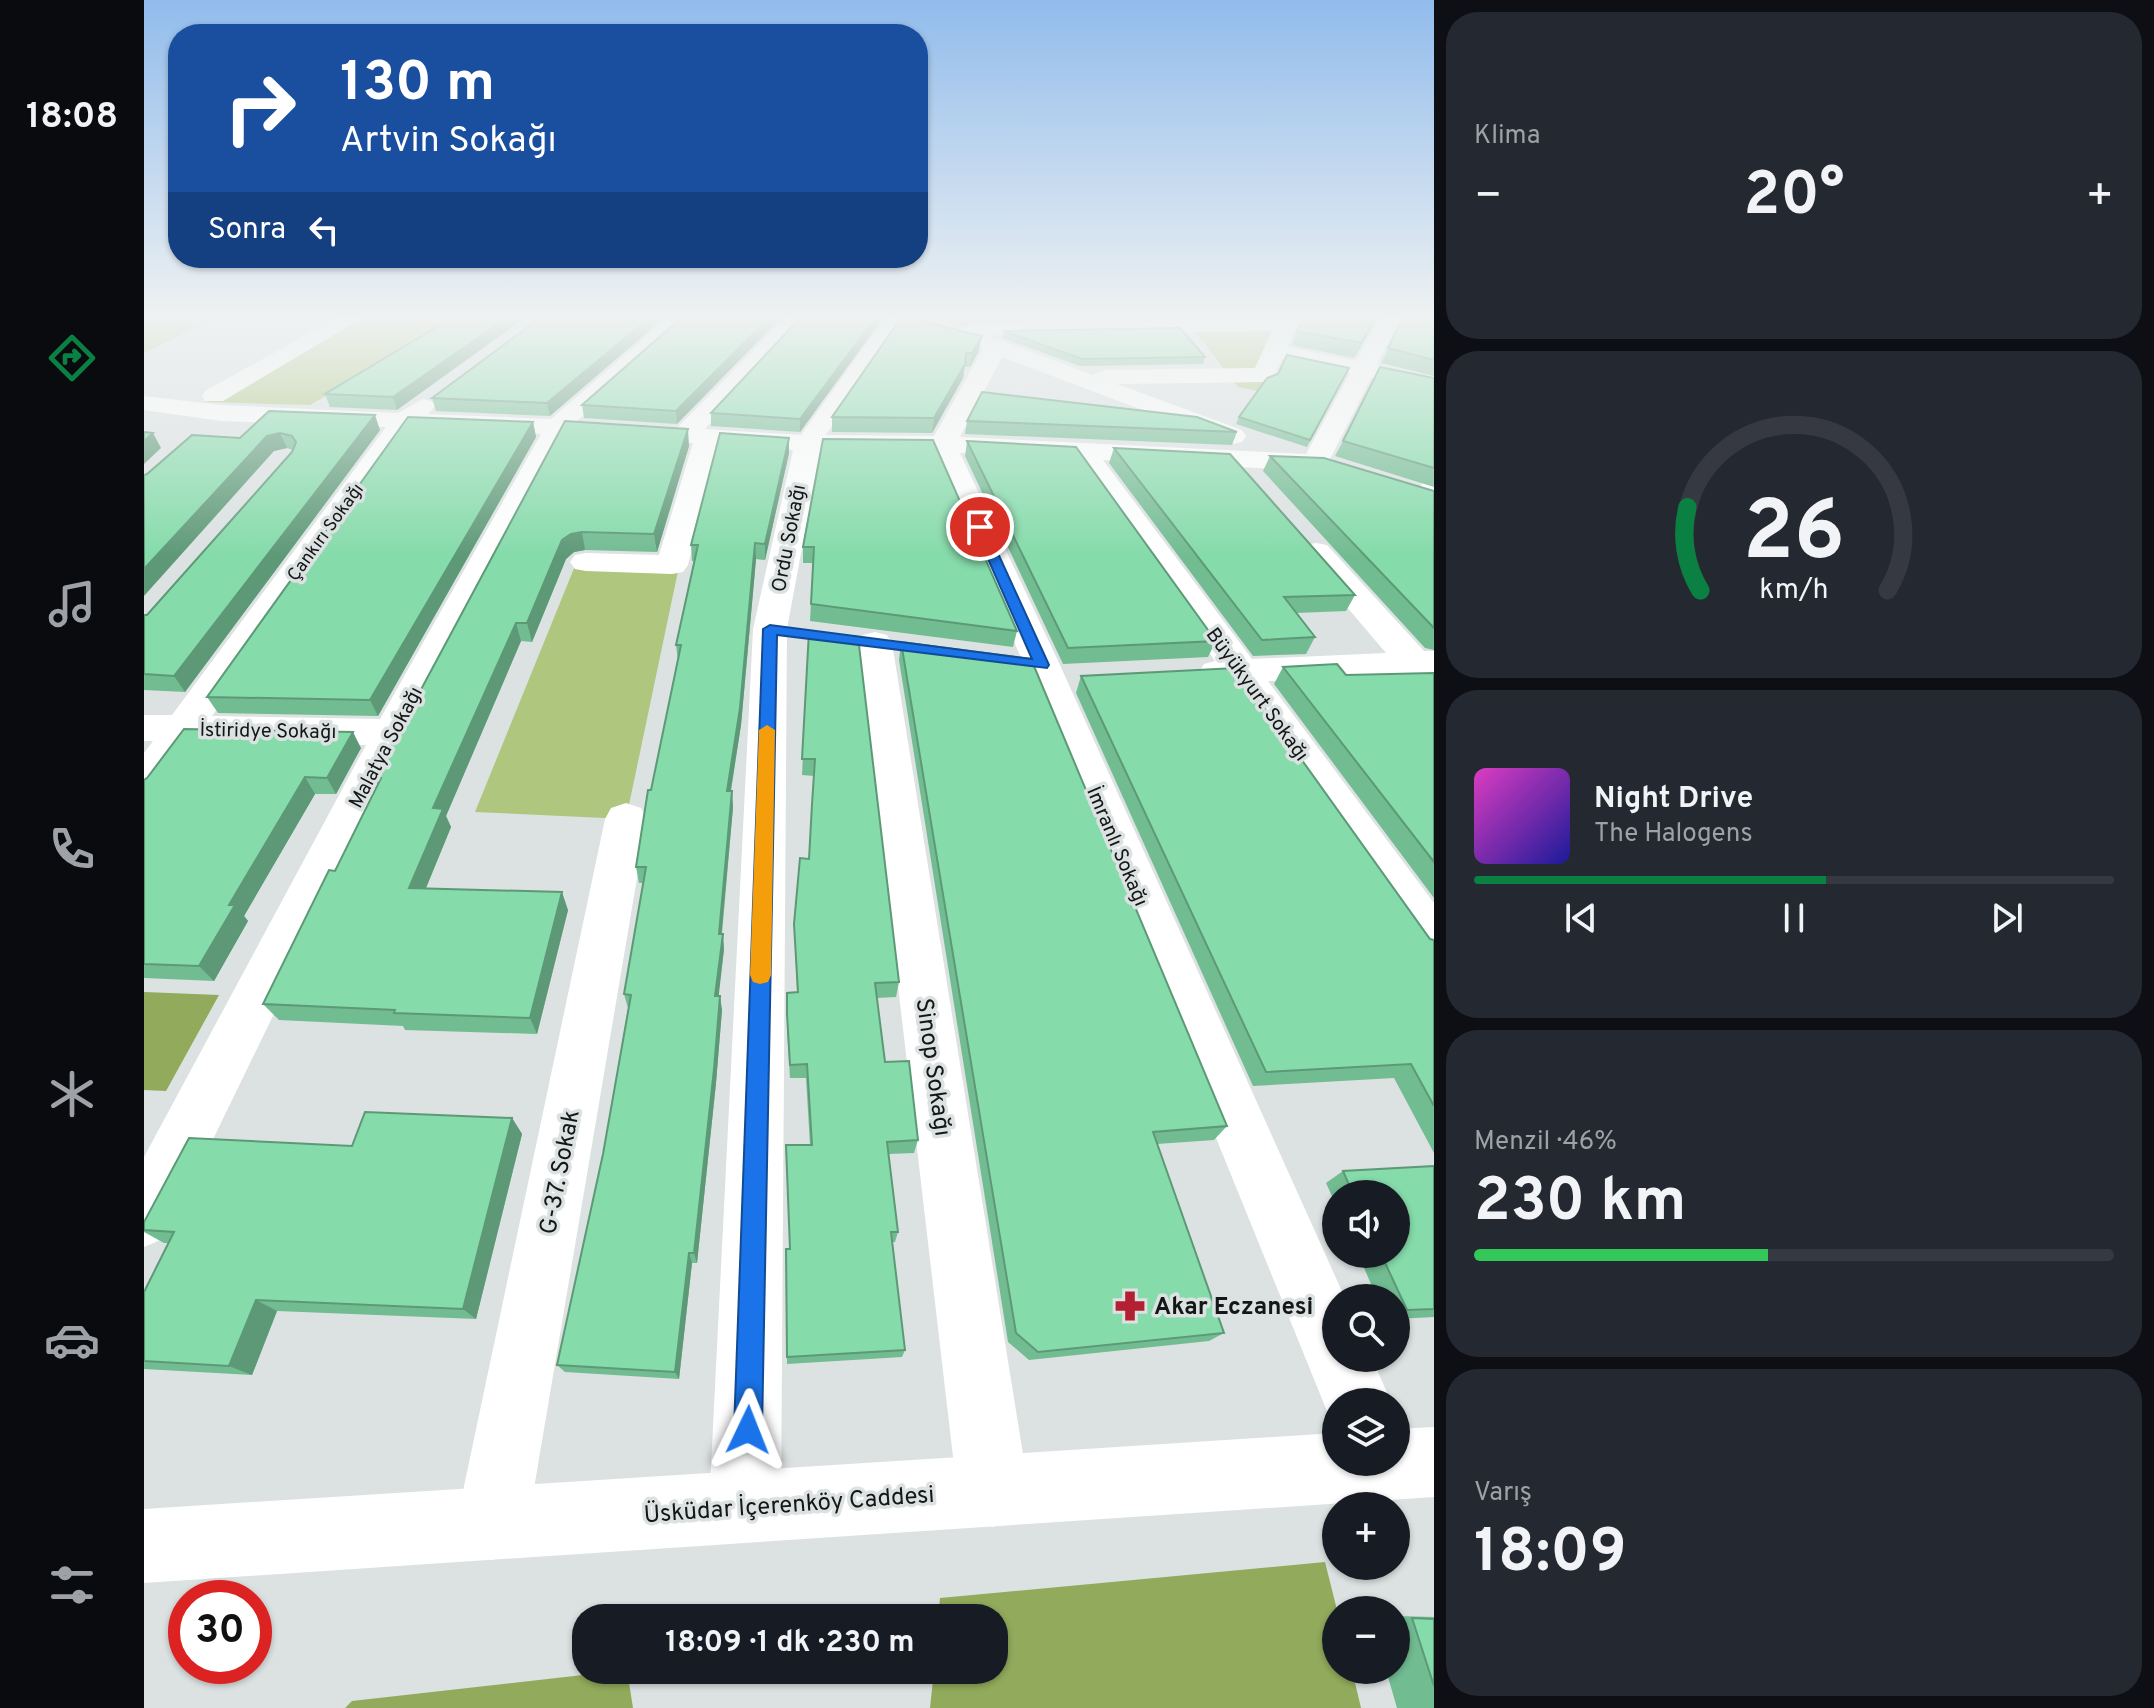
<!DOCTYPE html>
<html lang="tr">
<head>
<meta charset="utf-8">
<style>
  body { margin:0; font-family:Overpass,sans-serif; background:#242831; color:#f1f3f6; height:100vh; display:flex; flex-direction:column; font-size:30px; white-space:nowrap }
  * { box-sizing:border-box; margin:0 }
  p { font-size:26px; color:#9ea1a6 }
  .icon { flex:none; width:44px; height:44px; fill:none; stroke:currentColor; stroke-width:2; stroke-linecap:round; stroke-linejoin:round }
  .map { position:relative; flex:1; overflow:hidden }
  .details { display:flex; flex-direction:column; gap:12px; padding:12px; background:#0d0f14; width:720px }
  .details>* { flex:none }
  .hud { position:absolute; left:24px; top:24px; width:760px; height:244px; border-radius:32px; box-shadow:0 2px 6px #0004; background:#1a4fa0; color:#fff; overflow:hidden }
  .controls { position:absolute; left:1178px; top:1180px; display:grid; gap:16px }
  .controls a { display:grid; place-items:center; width:88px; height:88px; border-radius:50%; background:#171b24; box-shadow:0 2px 6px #0004; font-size:40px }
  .speed { position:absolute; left:24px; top:1580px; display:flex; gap:16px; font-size:40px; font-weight:700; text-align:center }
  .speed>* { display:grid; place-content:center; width:104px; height:104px; border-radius:50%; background:#171b24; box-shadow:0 2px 6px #0004; line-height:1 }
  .speed .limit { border:12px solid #d22; background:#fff; color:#111 }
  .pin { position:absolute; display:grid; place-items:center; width:68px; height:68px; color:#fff; margin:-34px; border:4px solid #fff; border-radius:50%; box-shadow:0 2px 8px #0007 }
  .me { position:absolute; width:88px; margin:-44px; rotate:2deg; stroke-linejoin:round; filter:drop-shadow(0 0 6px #0008) }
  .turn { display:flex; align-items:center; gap:28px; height:168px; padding:0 40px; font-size:36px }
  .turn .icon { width:104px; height:104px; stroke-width:2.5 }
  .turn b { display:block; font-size:56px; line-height:68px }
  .then { display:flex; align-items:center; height:76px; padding:0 40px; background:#0003; gap:16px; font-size:30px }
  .big { font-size:60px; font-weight:700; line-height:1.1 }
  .details .widget { flex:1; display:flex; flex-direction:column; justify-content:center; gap:12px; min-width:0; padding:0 28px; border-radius:32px; background:#242831 }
  .details .dial { align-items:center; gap:0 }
  .dial svg { height:208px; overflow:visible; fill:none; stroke:#363941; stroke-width:7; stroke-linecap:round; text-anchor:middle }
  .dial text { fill:#f1f3f6; stroke:none }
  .song { display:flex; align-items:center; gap:24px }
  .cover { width:96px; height:96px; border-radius:12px; background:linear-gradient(135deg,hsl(310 70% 55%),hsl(240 70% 35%)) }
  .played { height:8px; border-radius:4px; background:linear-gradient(90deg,#0b8043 55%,#363941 55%) }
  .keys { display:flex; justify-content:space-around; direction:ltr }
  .heat { display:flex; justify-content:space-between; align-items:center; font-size:44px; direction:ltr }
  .charge { height:12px; border-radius:6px; background:linear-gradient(90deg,#34c759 46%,#363941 0) }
  .trip { position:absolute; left:428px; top:1604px; width:436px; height:80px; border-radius:32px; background:#171b24; box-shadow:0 2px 6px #0004; font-weight:700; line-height:80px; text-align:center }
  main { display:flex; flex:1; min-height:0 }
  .dock { display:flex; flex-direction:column; width:144px; justify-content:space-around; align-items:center; background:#090b0e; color:#9ea1a6 }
  .dock .icon { width:56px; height:56px }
  .dock .on { color:#0b8043 }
  .dock b { font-size:36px; color:#f1f3f6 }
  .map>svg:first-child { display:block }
  .green { fill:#aec67d }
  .forest { fill:#91aa5b }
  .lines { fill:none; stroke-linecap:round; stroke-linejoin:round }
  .minor { fill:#fff; fill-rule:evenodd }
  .major { fill:#fff; fill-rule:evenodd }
  .wall { fill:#72bc92 }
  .shaded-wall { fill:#5d9977 }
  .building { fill:#85dbaa; stroke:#5d9977; stroke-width:2 }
  .route { fill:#1a73e8; stroke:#114b97; stroke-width:2 }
  .slow { fill:#f59e0b }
  .labels { text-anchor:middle; stroke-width:7; stroke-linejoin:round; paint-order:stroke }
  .far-street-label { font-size:18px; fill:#151717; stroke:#dce1e1 }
  .street-label { font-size:20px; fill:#151717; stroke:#dce1e1 }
  .near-street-label { font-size:24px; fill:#151717; stroke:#dce1e1 }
  .near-poi-label { font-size:24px; font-weight:bold; fill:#151717; stroke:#dce1e1; text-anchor:start }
</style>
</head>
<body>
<main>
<nav class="dock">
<b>18:08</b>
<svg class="icon on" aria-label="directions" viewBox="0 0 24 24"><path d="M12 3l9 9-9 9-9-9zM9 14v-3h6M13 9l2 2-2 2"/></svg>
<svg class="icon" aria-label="music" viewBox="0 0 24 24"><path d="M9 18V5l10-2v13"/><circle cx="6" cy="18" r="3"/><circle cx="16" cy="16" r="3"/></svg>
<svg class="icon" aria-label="phone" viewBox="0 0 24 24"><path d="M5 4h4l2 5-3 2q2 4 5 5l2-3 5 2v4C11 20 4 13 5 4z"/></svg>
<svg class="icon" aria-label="climate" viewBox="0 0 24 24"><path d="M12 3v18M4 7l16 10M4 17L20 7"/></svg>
<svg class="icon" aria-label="car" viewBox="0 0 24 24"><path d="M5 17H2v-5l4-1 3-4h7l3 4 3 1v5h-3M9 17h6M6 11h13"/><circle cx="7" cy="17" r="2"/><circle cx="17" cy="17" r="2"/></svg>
<svg class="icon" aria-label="filters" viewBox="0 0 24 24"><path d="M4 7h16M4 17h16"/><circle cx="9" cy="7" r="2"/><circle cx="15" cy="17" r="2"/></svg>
</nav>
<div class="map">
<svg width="1290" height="1708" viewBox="0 0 1290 1708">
  <rect width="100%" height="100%" fill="#dce1e1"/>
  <path class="green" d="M 0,318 L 72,318 L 0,353 Z
    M 219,318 L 320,318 L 166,405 L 62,402 Z
    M 1132,329 L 1114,370 L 1165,380 L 1151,399 L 1094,387 L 1051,331 Z
    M 431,566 L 534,571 L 482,819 L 331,812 Z"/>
  <path class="forest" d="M 0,992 L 75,995 L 22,1091 L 0,1090 Z
    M 1181,1562 L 1193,1610 L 1192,1670 L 1208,1670 L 1217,1708 L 786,1708 L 790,1670 L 850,1670 L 850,1618 L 794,1618 L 796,1598 Z
    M 483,1670 L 489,1708 L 201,1708 L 208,1701 Z"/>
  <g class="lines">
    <path class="minor" d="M 193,318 L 218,318 L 79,401 L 61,401 L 58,396 L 61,391 Z
      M 524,318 L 546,318 L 433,421 L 534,427 L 641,318 L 662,318 L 561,429 L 657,435 L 741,318 L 761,318 L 682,435 L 790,436 L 839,349 L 816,341 L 813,336 L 826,324 L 834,323 L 1154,318 L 1143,347 L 1212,361 L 1236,318 L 1256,318 L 1233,365 L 1290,377 L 1290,391 L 1227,378 L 1181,469 L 1171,471 L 959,460 L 1108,659 L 1242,653 L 1156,552 L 1161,545 L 1172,543 L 1183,545 L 1280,651 L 1290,651 L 1290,687 C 1276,690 1269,684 1261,675 L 1124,681 L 1290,903 L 1290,959 L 1273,953 L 1086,683 L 1060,680 L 1055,672 L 1060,664 L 1071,661 L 930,459 L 816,453 L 916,665 L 1201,1298 L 1192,1298 L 1192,1358 L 1228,1358 L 1247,1402 L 1192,1402 L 1192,1427 L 1189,1426 L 880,665 L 789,452 L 676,451 L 643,629 L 637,1506 L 626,1531 L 601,1542 L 576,1531 L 565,1506 L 609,629 L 649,450 L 575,445 L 544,565 L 539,572 L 528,574 L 442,571 L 431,569 L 426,562 L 431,555 L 442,553 L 515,555 L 549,443 L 423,435 L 267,732 L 21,1238 L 0,1247 L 0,1157 L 222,745 L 50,742 L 14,793 L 0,798 L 0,753 L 9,741 L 0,741 L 0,715 L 28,715 L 242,427 L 77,421 L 0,410 L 0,396 L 77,405 L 254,413 L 279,399 L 288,401 L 291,406 L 284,414 L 407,419 ZM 1128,331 L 1111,368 L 960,370 L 949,375 L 842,335 ZM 858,357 L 1089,444 L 1098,442 L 1102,436 L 1098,430 L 973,384 L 1120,382 L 1128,380 L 1138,359 L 1206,373 L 1162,454 L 816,437 ZM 267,429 L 397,434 L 236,719 L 68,716 Z
      M 1290,477 L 1290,510 L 1280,507 L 1272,497 L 1280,479 Z
      M 731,632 L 743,635 L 748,643 L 885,1491 L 874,1516 L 849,1527 L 824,1516 L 813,1491 L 714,643 L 719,635 Z
      M 482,803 L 497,808 L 503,819 L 384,1524 L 374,1550 L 348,1560 L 322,1550 L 312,1524 L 461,819 L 467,808 Z"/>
    <path class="major" d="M 1290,1427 L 1290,1497 L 0,1583 L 0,1509 L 1192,1433 L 1192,1462 L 1252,1462 L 1252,1429 Z"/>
  </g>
  <path class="wall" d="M 308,318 L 253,410 L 186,407 L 181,394 Z
    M 396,318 L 406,416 L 292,411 L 288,398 Z
    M 537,318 L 533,424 L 440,418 L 438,405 Z
    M 739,318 L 656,432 L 567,426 L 567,413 Z
    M 757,318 L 835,350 L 826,367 L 821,367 L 819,378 L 788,433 L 688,432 L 688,417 Z
    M 786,318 L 962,318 L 834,320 L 826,321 L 822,327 Z
    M 1155,318 L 1233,318 L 1210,358 L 1147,345 L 1153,331 L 1159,320 L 1156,320 Z
    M 1258,318 L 1290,318 L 1290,376 L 1237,363 L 1259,319 Z
    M 860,331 L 1061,357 L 1059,364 L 936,366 L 858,338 Z
    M 1201,375 L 1163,447 L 1092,424 L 1095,417 Z
    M 1290,378 L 1290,487 L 1191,456 L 1199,441 Z
    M 125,411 L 236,430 L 41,692 L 0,690 L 0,615 L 3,615 L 149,450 L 143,448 L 130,451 L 96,438 Z
    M 421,421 L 545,446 L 513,552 L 441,550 L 430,552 L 422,559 L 388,642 L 377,641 L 302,816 L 307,827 L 282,888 L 424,910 L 393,1034 L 261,1030 L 259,1026 L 135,1020 L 119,1004 L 191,871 L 234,785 L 230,777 Z
    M 823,421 L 1093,432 L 1088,445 L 821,434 Z
    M 389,422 L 392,437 L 234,716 L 74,713 L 63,697 Z
    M 679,439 L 873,631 L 869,647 L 666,621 L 669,563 L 659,563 L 659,547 Z
    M 823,441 L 1072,641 L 1064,657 L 919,664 L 821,456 Z
    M 970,448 L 1211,595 L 1202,611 L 1152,613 L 1171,637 L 1162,654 L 1109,656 L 965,463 Z
    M 645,453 L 621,560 L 612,559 L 597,725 L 587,791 L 589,807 L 578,934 L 580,949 L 574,996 L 578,1010 L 572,1083 L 553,1263 L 548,1263 L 535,1379 L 421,1372 L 413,1365 L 459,1154 L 484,1008 L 480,994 L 500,883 L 495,883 L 492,867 L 534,661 L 532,645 L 550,561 L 548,561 L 547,545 Z
    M 1126,456 L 1290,491 L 1290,650 L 1281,648 L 1119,471 Z
    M 665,631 L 755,982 L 752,997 L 733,998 L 741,1062 L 774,1140 L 770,1153 L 745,1154 L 754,1232 L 751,1242 L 748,1242 L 761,1350 L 758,1357 L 643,1364 L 642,1249 L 645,1249 L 666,1145 L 662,1078 L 646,1078 L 643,1029 L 643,993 L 653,992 L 650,924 L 665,859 L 670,776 L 658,775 Z
    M 757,642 L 1083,1126 L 1070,1140 L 1013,1144 L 1080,1333 L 1065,1341 L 885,1360 L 864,1342 L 755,660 Z
    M 1139,667 L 1202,675 L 1290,673 L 1290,898 L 1130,684 Z
    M 937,676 L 1286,939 L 1290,940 L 1290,1153 L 1250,1078 L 1109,1086 L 932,693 Z
    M 217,748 L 192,794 L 171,794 L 100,916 L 104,921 L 70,981 L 0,978 L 0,780 Z
    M 368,1118 L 378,1134 L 332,1319 L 133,1311 L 108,1375 L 0,1369 L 0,1292 L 24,1243 L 20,1243 L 0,1232 L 0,1222 L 208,1146 Z
    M 1290,1166 L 1290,1317 L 1252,1319 L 1252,1298 L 1233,1298 L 1214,1254 L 1252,1254 L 1252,1194 L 1192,1194 L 1192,1205 L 1182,1183 L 1199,1171 Z
    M 1252,1616 L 1290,1617 L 1290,1708 L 1253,1708 L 1242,1670 L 1252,1670 Z"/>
  <path class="shaded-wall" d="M 362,318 L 381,318 L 253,410 L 249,397 Z
    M 505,318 L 520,318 L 406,416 L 403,403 Z
    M 625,318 L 637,318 L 533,424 L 532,411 Z
    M 731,318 L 739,318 L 656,432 L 656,419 Z
    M 823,318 L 834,318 L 834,320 L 826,321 L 822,327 Z
    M 1231,318 L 1233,318 L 1210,358 L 1217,343 Z
    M 838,336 L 835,350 L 826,367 L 828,353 Z
    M 821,364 L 819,378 L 788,433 L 790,418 Z
    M 231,415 L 236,430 L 41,692 L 30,676 Z
    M 389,422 L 392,437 L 234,716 L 226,700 Z
    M 544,429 L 545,446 L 513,552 L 510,534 Z
    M 9,433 L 17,448 L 0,464 L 0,441 Z
    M 136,433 L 143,448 L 130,451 L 0,596 L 0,569 L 123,436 Z
    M 645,438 L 645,453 L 621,560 L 621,544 Z
    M 438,532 L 441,550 L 430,552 L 422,559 L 388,642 L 383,623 L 418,540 L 427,534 Z
    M 611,543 L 612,559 L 597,725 L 584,807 L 583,791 Z
    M 372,623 L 377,641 L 302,816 L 307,827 L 275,905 L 265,888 L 289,808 Z
    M 209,732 L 217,748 L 192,794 L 183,778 Z
    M 161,777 L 171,794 L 100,916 L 104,921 L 70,981 L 55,966 L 85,905 Z
    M 588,791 L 589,807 L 576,949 L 575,934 Z
    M 418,892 L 424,910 L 393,1034 L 386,1018 Z
    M 579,934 L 580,949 L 573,1011 L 571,996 Z
    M 576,996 L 578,1010 L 572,1083 L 553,1263 L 550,1253 Z
    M 368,1118 L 378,1134 L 332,1319 L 319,1309 Z
    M 545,1253 L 548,1263 L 535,1379 L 531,1372 Z
    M 112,1300 L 133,1311 L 108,1375 L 85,1366 Z"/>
  <path class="building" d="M 308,318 L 362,318 L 249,397 L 181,394 Z
    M 396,318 L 505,318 L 403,403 L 288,398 Z
    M 537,318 L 625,318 L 532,411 L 438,405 Z
    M 656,318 L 731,318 L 656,419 L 567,413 Z
    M 757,318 L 765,318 L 838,336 L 828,353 L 822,353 L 821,364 L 790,418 L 688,417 Z
    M 1161,318 L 1231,318 L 1217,343 L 1153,331 Z
    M 1259,318 L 1290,318 L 1290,360 L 1244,348 Z
    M 1036,328 L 1061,357 L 938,359 L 860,331 Z
    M 1143,355 L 1205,368 L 1166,440 L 1095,417 L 1123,378 L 1134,374 Z
    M 1236,367 L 1290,378 L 1290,468 L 1199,441 Z
    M 838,392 L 1053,417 L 1093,432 L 823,421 Z
    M 125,411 L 231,415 L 30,676 L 0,674 L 0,615 L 3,615 L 148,452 L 152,442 L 148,436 L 136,433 L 123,436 L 0,569 L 0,475 L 3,474 L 48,435 L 96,438 Z
    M 264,417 L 389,422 L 226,700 L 63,697 Z
    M 421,421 L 544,429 L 510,534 L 438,532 L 427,534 L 418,540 L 383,623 L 372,623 L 289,808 L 299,809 L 265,888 L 418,892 L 386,1018 L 250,1013 L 251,1010 L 119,1004 L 185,870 L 191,871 L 237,778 L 230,777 Z
    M 0,432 L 9,433 L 0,441 Z
    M 576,433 L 645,438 L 621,544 L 611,543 L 596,708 L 583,791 L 588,791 L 575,934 L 579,934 L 571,996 L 576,996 L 570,1069 L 550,1253 L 545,1253 L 531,1372 L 413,1365 L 459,1154 L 487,995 L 480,994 L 502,867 L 492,867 L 504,790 L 507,790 L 537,645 L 532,645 L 554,545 L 547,545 Z
    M 679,439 L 789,440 L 873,631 L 667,604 L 670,547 L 659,547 Z
    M 823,441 L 932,447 L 1072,641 L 924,648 Z
    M 970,448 L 1086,454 L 1211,595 L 1140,597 L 1171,637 L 1118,640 Z
    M 1126,456 L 1180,458 L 1290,491 L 1290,628 Z
    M 665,631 L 714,637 L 755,982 L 731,983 L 741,1062 L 765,1061 L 774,1140 L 743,1142 L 754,1232 L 747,1232 L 761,1350 L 643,1357 L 642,1249 L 646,1249 L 642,1145 L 668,1145 L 663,1064 L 646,1065 L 643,1014 L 643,993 L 654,992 L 650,924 L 656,858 L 665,859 L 668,804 L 671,759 L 658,759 Z
    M 757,642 L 887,659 L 1083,1126 L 1009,1132 L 1080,1333 L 894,1352 L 872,1333 Z
    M 1193,664 L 1202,675 L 1290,673 L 1290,862 L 1139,667 Z
    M 1092,668 L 1286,939 L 1290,940 L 1290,1106 L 1267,1064 L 1122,1072 L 937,676 Z
    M 40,729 L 209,732 L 183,778 L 161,777 L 85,905 L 91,905 L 55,966 L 0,964 L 0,780 L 3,778 Z
    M 221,1112 L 368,1118 L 319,1309 L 112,1300 L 85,1366 L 0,1361 L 0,1292 L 30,1232 L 0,1230 L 0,1222 L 45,1138 L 208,1146 Z
    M 1290,1166 L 1290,1309 L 1263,1310 L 1237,1254 L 1252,1254 L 1252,1194 L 1209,1194 L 1199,1171 Z
    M 1268,1618 L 1290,1619 L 1290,1686 Z"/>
  <linearGradient id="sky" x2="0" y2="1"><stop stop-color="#91bcec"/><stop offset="0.57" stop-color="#eff2f2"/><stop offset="1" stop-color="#eff2f2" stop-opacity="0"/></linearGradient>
  <rect width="1290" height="557" fill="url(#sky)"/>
  <path class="route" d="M 832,524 L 842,527 L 905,665 L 903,668 L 633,635 L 618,1430 L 614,1440 L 604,1444 L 594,1440 L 590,1430 L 619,629 L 626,625 L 888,659 L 830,527 Z"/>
  <path class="slow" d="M 623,725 L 631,730 L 627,975 L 624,982 L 616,984 L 609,982 L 606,975 L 615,730 Z"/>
  <defs>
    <g id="pharmacy-bare" transform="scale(2.4)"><path d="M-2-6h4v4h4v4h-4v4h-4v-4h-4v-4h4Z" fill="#b32032" stroke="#dce1e1" stroke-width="2.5" paint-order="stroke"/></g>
  </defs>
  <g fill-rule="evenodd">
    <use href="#pharmacy-bare" x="986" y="1306"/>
  </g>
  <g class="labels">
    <g class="far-street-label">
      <text transform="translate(181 532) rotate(-54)" y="6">Çankırı Sokağı</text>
    </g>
    <g class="street-label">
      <text transform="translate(644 538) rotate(-79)" y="7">Ordu Sokağı</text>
      <text transform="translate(1114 694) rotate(54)" y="7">Büyükyurt Sokağı</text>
      <text transform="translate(124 730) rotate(1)" y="7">İstiridye Sokağı</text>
      <text transform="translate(241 747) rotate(-62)" y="7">Malatya Sokağı</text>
      <text transform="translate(974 846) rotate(67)" y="7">İmranlı Sokağı</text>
    </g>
    <g class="near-street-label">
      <text transform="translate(790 1067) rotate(82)" y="8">Sinop Sokağı</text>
      <text transform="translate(415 1172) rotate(-79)" y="8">G-37. Sokak</text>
      <text transform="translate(645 1504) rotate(-4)" y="8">Üsküdar İçerenköy Caddesi</text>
    </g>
    <g class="near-poi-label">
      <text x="1010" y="1314">Akar Eczanesi</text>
    </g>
  </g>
</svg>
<div class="controls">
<a><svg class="icon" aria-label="sound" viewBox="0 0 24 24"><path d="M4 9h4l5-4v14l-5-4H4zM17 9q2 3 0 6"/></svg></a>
<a><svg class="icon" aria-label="search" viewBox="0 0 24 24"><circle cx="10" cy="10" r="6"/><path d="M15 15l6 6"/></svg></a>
<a><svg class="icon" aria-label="layers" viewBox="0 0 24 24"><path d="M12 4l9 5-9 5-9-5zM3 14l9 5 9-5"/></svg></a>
<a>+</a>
<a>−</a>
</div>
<div class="speed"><div class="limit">30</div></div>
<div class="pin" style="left:836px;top:527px;background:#d93025"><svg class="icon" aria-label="arrive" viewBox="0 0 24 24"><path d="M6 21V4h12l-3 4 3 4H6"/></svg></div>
<svg class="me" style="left:604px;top:1430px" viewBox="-20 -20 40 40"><path d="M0-17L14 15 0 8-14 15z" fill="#1a73e8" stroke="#fff" stroke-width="4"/></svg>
<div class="trip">18:09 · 1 dk · 230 m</div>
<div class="hud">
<div class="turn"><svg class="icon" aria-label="right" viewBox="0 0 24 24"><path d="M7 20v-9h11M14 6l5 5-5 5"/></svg><div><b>130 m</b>Artvin Sokağı</div></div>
<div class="then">Sonra<svg class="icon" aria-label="left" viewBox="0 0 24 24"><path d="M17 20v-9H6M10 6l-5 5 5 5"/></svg></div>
</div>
</div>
<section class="details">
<div class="widget"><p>Klima</p>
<div class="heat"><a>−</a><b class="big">20°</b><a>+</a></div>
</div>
<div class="widget dial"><svg viewBox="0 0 100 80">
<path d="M14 69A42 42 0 1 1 86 69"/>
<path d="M14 69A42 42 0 0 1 9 37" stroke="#0b8043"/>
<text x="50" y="56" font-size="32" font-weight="700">26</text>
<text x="50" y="72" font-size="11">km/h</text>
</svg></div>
<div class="widget">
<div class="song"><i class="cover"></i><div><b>Night Drive</b><p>The Halogens</p></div></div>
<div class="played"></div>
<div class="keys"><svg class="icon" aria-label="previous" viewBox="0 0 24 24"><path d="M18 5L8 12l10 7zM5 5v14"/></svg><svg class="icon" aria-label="pause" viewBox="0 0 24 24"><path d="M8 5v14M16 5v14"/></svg><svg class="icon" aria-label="next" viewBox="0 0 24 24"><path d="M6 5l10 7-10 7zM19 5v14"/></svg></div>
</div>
<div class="widget"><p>Menzil · 46%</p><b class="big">230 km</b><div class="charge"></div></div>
<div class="widget"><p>Varış</p><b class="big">18:09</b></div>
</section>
</main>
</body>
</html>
